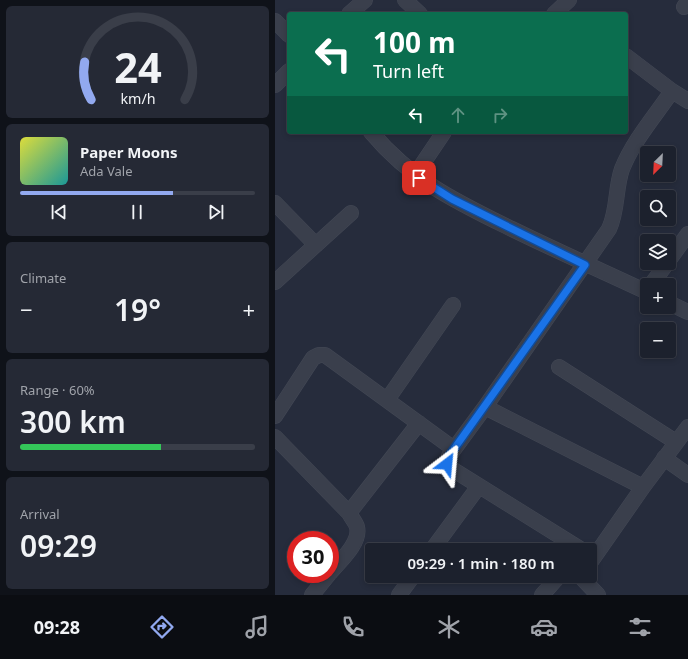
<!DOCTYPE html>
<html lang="en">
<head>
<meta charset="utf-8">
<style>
  body { margin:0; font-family:"Noto Sans",sans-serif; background:#252935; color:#f1f3f6; height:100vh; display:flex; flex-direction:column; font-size:15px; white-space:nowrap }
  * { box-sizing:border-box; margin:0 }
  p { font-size:13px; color:#a0a3aa }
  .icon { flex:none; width:22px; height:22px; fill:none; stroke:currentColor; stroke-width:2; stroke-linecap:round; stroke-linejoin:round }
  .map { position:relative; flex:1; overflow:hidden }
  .drawer { display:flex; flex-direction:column; gap:6px; padding:6px; background:#0f1219; width:275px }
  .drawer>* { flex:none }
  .top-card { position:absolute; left:12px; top:12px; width:341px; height:122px; border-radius:4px; box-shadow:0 2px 6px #0003,0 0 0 1px #3a3e49; background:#0b6e4f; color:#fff; overflow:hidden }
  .needle { width:26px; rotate:204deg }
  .fabs { position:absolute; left:365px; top:146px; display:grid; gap:8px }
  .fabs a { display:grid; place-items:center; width:36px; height:36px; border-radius:4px; background:#1c212d; box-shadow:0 2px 6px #0003,0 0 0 1px #3a3e49; font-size:20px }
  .speed { position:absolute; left:12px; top:531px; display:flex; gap:8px; font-size:20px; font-weight:700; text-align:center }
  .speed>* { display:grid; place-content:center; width:52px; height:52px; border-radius:50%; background:#1c212d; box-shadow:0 2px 6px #0003,0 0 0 1px #3a3e49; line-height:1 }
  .speed .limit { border:6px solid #d22; background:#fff; color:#111 }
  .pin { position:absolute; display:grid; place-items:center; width:34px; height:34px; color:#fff; margin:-17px; border-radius:8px; box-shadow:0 2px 6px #0006 }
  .me { position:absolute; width:44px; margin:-22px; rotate:29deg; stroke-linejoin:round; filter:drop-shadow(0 0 3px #0008) }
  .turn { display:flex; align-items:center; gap:14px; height:84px; padding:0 20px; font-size:18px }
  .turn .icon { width:52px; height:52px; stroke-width:2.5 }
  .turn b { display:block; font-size:28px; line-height:34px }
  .lanes { display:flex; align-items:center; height:38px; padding:0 20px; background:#0003; justify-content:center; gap:20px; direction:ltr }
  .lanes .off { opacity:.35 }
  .big { font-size:30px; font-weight:600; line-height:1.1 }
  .drawer .card { flex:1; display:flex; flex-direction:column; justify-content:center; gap:6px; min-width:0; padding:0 14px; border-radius:6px; background:#252935 }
  .drawer .dial { align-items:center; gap:0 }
  .dial svg { height:104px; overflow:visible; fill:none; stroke:#3a3e49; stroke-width:7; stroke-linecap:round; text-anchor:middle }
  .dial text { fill:#f1f3f6; stroke:none }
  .song { display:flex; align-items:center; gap:12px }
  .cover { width:48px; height:48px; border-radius:6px; background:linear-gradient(135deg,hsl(60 70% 55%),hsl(180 70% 35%)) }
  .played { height:4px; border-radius:2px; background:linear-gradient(90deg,#92a9f0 65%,#3a3e49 65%) }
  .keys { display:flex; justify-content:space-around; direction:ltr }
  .heat { display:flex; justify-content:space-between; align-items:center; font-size:22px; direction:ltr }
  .charge { height:6px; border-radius:3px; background:linear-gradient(90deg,#34c759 60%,#3a3e49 0) }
  .trip { position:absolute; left:90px; top:543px; width:232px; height:40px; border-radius:4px; background:#1c212d; box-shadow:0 2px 6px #0003,0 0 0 1px #3a3e49; font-weight:600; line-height:40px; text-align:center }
  .tabs { display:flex; height:64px; justify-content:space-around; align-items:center; background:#0b0d12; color:#a0a3aa }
  .tabs .icon { width:28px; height:28px }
  .tabs .active { color:#92a9f0 }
  .tabs b { font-size:18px; color:#f1f3f6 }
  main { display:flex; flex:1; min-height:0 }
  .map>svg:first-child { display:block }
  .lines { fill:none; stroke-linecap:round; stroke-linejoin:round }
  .minor-casing { stroke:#434855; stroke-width:16 }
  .minor { stroke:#3a3f4c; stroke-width:15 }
  .route-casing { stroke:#114b97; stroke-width:10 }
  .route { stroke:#1a73e8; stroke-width:7 }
</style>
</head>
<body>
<main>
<section class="drawer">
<div class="card dial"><svg viewBox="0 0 100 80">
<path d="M14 69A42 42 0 1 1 86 69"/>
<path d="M14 69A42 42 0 0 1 9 40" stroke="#92a9f0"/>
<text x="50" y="56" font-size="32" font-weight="700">24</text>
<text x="50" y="72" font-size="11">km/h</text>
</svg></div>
<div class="card">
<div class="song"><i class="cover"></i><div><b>Paper Moons</b><p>Ada Vale</p></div></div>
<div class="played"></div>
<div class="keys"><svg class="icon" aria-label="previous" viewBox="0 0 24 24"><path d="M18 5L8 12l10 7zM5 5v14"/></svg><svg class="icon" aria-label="pause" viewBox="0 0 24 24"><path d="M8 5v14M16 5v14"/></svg><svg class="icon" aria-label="next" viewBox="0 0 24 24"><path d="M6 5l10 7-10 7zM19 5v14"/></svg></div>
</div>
<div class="card"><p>Climate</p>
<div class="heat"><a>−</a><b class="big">19°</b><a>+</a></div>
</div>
<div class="card"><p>Range · 60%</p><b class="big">300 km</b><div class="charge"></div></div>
<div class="card"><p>Arrival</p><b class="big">09:29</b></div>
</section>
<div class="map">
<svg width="413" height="595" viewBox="0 0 413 595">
  <rect width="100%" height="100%" fill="#262c3c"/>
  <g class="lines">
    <g class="minor-casing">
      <path id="minor" d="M 130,0 L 145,14
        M 409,7 L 413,1
        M 74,14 L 90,0
        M 279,14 L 294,0
        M 0,21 L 14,35
        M 351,56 L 397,91 L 413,101
        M 0,85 L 14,71
        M 96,132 C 137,181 182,202 237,229 C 282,251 327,271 372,292
        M 140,175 L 169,132
        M 0,203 L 41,245
        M 394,260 L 413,234
        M 0,282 L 76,213
        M 376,285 L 392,263
        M 394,303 L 413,312
        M 284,367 L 401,442
        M 112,400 L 178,305
        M 210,407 L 334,229 C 343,210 340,189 347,169 C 358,141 380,116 397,91
        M 0,416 L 38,358 L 44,355 L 50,355 L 179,449
        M 0,437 L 74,513 C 76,517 81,523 82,527 C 86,543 64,562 55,573
        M 389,458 L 413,475
        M 74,513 L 144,423
        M 157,550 L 204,486
        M 307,550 L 177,469 L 172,464 L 174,456 L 210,407 L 368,487
        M 315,563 L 368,487 L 413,427
        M 305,576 L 323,595
        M 37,595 L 54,574
        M 124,595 L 138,576
        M 267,595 L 284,576"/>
    </g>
    <use href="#minor" class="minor"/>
  </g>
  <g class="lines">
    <g class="route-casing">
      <path id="route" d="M 144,178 L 177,199 L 310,265 L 174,456 L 172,464"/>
    </g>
    <use href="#route" class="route"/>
  </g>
</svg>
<div class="fabs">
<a><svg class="needle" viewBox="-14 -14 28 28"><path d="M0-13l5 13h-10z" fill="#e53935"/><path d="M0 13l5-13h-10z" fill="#a0a3aa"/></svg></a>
<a><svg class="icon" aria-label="search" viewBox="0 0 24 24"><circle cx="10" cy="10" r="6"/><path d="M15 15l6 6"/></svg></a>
<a><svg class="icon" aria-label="layers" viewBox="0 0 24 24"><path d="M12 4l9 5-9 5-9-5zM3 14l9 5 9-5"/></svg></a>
<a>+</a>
<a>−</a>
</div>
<div class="speed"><div class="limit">30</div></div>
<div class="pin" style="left:144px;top:178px;background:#d93025"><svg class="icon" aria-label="arrive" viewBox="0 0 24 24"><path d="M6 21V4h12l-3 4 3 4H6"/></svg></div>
<svg class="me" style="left:172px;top:464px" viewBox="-20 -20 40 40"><path d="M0-17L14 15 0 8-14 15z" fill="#1a73e8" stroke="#fff" stroke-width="4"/></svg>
<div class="trip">09:29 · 1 min · 180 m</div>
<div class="top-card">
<div class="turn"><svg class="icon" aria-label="left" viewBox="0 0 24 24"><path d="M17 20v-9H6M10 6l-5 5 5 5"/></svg><div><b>100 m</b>Turn left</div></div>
<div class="lanes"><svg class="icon" aria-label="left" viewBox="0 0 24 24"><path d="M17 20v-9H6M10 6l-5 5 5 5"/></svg><svg class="icon off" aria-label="ahead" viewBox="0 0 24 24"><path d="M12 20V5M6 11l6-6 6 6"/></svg><svg class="icon off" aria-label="right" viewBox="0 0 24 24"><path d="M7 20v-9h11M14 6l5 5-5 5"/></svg></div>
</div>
</div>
</main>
<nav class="tabs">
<b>09:28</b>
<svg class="icon active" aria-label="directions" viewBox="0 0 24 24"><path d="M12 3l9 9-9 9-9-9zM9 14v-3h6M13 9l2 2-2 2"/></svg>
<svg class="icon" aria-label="music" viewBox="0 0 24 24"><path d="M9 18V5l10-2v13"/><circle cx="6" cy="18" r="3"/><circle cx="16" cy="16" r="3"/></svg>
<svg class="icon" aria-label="phone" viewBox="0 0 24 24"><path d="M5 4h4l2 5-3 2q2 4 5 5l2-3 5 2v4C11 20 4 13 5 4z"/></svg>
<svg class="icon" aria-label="climate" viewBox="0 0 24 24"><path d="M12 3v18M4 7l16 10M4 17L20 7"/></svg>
<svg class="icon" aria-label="car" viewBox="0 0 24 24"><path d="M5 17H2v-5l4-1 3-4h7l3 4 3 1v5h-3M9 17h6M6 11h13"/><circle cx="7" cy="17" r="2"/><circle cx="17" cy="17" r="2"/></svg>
<svg class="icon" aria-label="filters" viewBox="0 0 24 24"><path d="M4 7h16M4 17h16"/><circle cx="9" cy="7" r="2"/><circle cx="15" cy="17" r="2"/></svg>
</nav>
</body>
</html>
